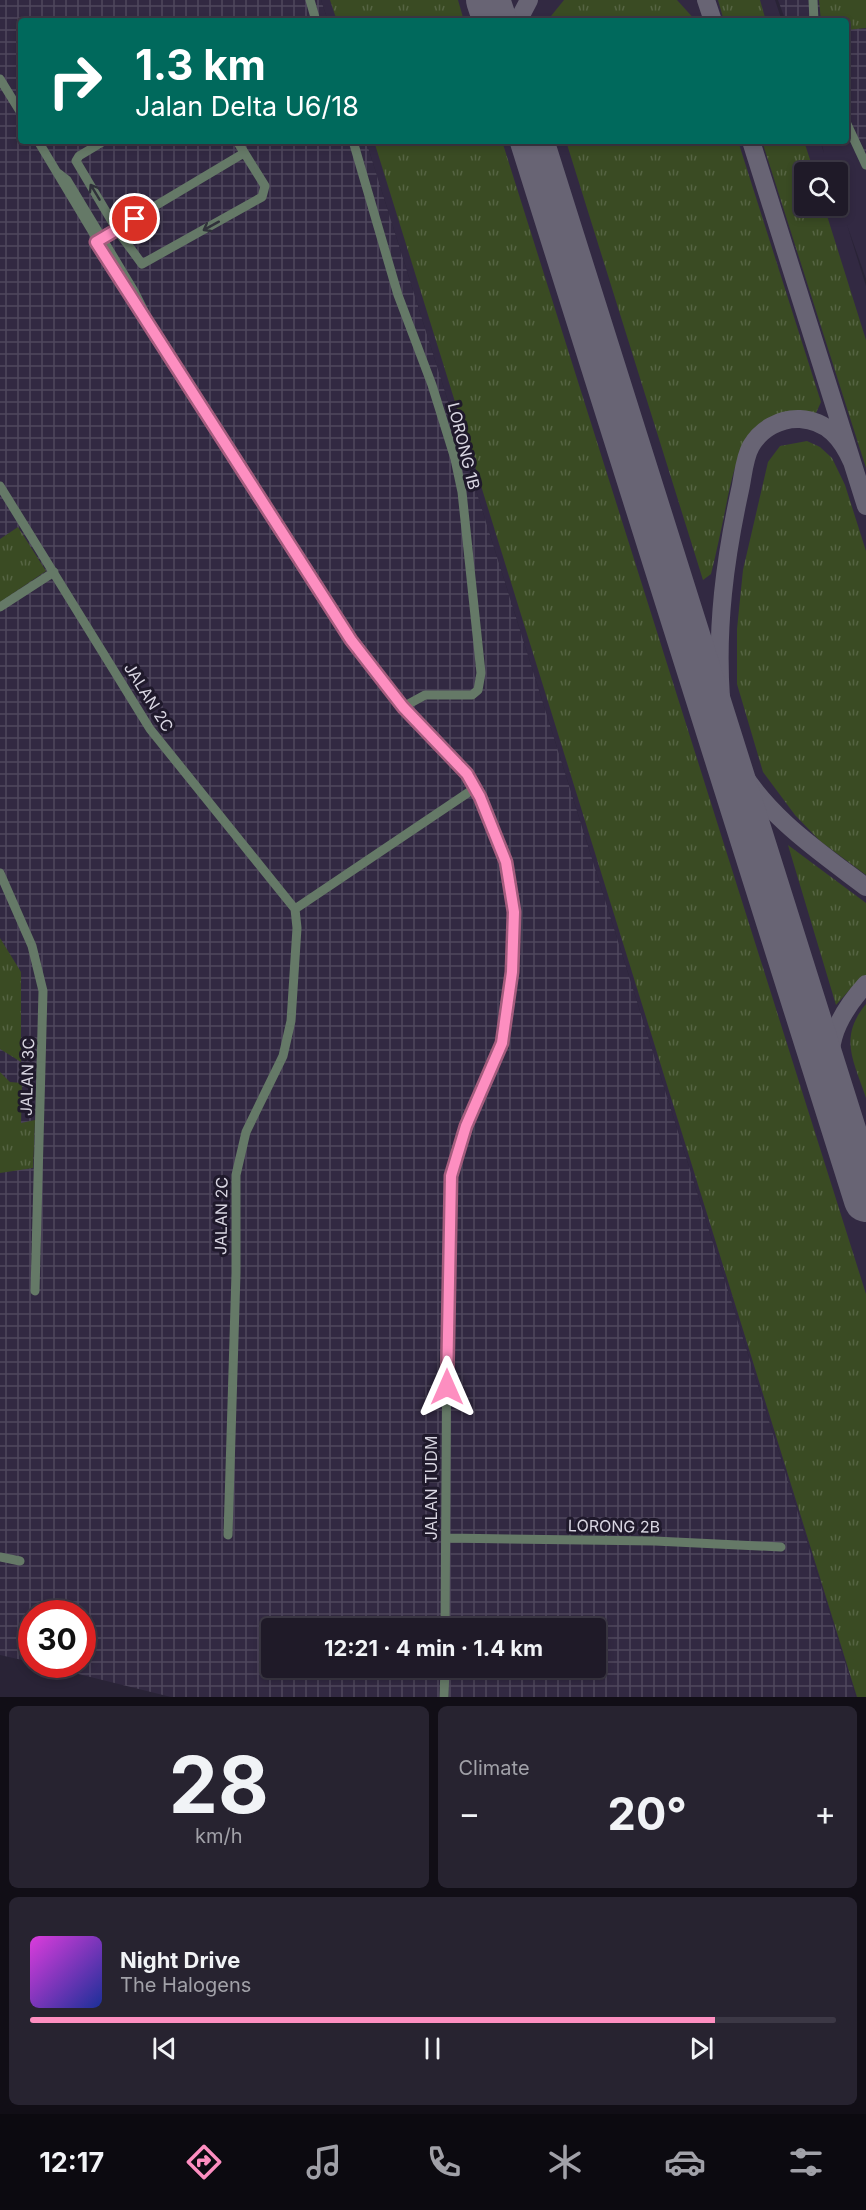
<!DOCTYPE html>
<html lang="en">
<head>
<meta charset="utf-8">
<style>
  body { margin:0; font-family:Inter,sans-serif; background:#272330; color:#f1f3f6; height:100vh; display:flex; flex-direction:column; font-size:22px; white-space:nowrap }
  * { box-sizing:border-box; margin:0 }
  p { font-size:20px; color:#a1a1a8 }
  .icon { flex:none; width:33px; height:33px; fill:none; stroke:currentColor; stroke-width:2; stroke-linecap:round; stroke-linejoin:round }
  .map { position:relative; height:1697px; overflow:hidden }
  .sheet { display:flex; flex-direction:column; gap:9px; padding:9px; background:#110e16; flex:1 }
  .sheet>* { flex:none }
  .guide { position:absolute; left:18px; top:18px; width:831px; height:126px; border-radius:6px; box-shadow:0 3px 9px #0003,0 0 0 2px #3c3845; background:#00695c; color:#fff; overflow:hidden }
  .fabs { position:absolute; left:794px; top:162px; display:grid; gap:12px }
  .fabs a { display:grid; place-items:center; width:54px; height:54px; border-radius:6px; background:#1f1a28; box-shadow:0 3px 9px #0003,0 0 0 2px #3c3845; font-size:30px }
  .speed { position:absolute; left:18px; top:1600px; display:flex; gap:12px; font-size:30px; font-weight:700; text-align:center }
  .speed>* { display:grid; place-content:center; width:78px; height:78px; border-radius:50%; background:#1f1a28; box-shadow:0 3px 9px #0003,0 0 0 2px #3c3845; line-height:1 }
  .speed .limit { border:9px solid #d22; background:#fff; color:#111 }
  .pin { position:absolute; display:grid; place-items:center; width:51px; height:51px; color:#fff; margin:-26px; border:3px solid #fff; border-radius:50%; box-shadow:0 2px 6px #0007 }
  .me { position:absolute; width:66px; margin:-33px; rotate:0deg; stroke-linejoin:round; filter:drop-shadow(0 0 4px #0008) }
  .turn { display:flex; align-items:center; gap:21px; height:126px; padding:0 18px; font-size:27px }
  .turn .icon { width:78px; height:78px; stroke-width:2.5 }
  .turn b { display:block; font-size:42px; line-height:51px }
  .big { font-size:45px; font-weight:700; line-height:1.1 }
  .sheet .card { flex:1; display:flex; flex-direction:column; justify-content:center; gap:9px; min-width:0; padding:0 21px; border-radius:9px; background:#272330 }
  .sheet .dial { align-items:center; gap:0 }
  .dial b { font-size:78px; line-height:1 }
  .song { display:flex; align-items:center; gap:18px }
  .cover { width:72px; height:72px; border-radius:9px; background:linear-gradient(135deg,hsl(300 70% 55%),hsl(230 70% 35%)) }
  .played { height:6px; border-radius:3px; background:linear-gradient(90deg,#fd8ec0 85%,#3c3845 85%) }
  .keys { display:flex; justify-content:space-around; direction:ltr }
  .heat { display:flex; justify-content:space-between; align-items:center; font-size:33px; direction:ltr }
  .sheet .tiles { flex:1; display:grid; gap:9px; grid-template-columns:1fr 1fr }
  .card:last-child { grid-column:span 2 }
  .trip { position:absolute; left:261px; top:1618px; width:345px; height:60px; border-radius:6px; background:#1f1a28; box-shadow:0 3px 9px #0003,0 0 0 2px #3c3845; font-weight:700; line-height:60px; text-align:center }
  .tabs { display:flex; height:96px; justify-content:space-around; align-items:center; background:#0c0a10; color:#a1a1a8 }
  .tabs .icon { width:42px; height:42px }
  .tabs .current { color:#fd8ec0 }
  .tabs b { font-size:27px; color:#f1f3f6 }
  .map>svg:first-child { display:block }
  .built { fill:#322942; fill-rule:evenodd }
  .industrial { fill:url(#industrial-grid); fill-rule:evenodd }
  .grass { fill:url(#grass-tufts) }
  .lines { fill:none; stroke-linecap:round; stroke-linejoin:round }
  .taxiway { stroke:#686474; stroke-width:18 }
  .runway { stroke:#686474; stroke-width:44 }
  .minor { stroke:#657967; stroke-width:9 }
  .oneway { stroke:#30313a }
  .route-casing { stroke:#a45c7d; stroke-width:15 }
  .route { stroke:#fd8ec0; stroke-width:10 }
  .labels { text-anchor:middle; stroke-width:6; stroke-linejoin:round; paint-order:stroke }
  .street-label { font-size:16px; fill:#d9d6e2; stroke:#1f192b }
</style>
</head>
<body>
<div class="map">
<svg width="866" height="1697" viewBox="0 0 866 1697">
  <defs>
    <pattern id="industrial-grid" width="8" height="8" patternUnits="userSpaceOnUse" patternTransform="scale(1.5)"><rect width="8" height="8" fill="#322942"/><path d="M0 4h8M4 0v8" fill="none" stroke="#4f475d"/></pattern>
    <pattern id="grass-tufts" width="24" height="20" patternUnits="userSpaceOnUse" patternTransform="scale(1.5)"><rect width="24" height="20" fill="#3a4b23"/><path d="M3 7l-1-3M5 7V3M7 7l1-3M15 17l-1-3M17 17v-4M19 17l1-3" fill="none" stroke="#566443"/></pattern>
  </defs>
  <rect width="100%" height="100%" fill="#292336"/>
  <path class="built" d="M 321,0 L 775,0 L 782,21 L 328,21 Z
    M 846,124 L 866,168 L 866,279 L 847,225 L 866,286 L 866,1697 L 856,1697 L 366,141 L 820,141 L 824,153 L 821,141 L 846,141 ZM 804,172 L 837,172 L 837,206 L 804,206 Z"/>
  <path class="industrial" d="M 0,0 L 321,0 L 328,21 L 21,21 L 21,141 L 366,141 L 856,1697 L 171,1697 L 42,1665 L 82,1665 L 82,1614 L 32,1614 L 31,1662 L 0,1655 ZM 272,1629 L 596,1629 L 596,1668 L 272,1668 Z
    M 778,0 L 866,0 L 866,169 L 846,122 L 846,21 L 819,21 L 818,17 L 785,19 Z"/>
  <path class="grass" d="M 330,0 L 458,0 L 464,21 L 337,21 Z
    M 564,0 L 677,0 L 696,21 L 547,21 Z
    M 718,0 L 760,0 L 766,21 L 724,21 Z
    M 819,0 L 866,0 L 866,28 L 846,30 L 846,21 L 821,21 Z
    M 374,141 L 502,141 L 866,1294 L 866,1697 L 857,1697 Z
    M 566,141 L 738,141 L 821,402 L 816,413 C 748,406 739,446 727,501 C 722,526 717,550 711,574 L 703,580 Z
    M 762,141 L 804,141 L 814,172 L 804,172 L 804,206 L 824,206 L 866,340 L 866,468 Z
    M 807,441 L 820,447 L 832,458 L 845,485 L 866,551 L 866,875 L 820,841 L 795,815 L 763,772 L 737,684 L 737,629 L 743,570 L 768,462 L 780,446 Z
    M 18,527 L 46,571 L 0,602 L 0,539 Z
    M 788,845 L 866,903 L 866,977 L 853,986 L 836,1005 Z
    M 0,938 L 21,972 L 21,1062 L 0,1049 Z
    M 866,1004 L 866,1098 C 854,1061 838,1038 866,1004 Z
    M 0,1072 L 10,1082 L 22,1083 L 21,1123 L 35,1120 L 33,1168 L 0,1173 Z"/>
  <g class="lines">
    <path class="taxiway" d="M 706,0 L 713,21
      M 518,21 L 529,0
      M 751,141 L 866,506
      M 735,761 C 766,816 817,850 866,887
      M 735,783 C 730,755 723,727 721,698 C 716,627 725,559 740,490 C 743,477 744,458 751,446 C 761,429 780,418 800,419 C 828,421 842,439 852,462
      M 834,1099 C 824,1049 832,1022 866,984"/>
    <path class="runway" d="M 488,0 L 495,21
      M 532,141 L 866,1200"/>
    <path class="minor" d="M 310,0 L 316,21
      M 813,0 L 814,21
      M 0,79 L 21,113
      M 846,122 L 866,165
      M 38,141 L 137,306
      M 104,141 L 79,156 L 76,161 L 117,230 L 142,264 L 262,197 L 265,186 L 237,141
      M 353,141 L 398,295 L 432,385 L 455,459 L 462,492 L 481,673 L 478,690 L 472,695 L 425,695 L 403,707
      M 58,173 L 67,180 L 134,291 L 147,317 C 216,430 284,546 360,654 C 381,684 406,711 431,737 C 443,749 459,762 468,776 C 485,802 497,834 506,863 C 522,909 513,996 502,1043 L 466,1126 L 451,1176 L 447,1318 L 445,1629
      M 98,240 L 244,153
      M 0,486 L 150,729 L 295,909 L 297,928 L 291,1021 L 283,1056 L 246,1132 L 236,1175 L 236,1273 L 228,1535
      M 0,607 L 54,572
      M 0,873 L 32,946 L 43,991 L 35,1291
      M 295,909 L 475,788
      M 447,1538 L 655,1541 L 781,1547
      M 0,1557 L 20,1561
      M 444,1697 L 445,1668"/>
  </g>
  <defs><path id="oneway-shaft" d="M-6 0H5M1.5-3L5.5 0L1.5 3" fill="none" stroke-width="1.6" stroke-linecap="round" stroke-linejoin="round" transform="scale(1.5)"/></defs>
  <g class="oneway">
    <use href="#oneway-shaft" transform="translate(95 192) rotate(-121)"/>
    <use href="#oneway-shaft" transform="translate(211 226) rotate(151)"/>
  </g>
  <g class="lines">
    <g class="route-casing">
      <path id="route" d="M 135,219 L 96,242 L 351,640 L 403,707 L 467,774 L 480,797 L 506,862 L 514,912 L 512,972 L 502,1043 L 466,1126 L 451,1176 L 447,1387"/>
    </g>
    <use href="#route" class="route"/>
  </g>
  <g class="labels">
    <g class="street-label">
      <text transform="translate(464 446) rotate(76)" y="6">LORONG 1B</text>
      <text transform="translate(149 697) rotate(58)" y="6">JALAN 2C</text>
      <text transform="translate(27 1077) rotate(-88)" y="6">JALAN 3C</text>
      <text transform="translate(221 1216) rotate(-89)" y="6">JALAN 2C</text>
      <text transform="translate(431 1488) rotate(-90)" y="6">JALAN TUDM</text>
      <text transform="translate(614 1526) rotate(1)" y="6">LORONG 2B</text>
    </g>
  </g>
</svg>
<div class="fabs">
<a><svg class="icon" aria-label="search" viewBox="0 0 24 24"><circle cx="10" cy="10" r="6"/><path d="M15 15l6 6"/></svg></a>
</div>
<div class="speed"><div class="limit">30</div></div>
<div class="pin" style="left:135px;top:219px;background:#d93025"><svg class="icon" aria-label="arrive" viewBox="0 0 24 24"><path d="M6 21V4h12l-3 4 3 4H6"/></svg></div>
<svg class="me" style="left:447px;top:1387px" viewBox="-20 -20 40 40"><path d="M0-17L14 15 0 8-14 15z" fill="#fd8ec0" stroke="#fff" stroke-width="4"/></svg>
<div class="trip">12:21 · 4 min · 1.4 km</div>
<div class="guide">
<div class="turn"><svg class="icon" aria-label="right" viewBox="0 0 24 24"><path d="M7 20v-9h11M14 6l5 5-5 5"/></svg><div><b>1.3 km</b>Jalan Delta U6/18</div></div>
</div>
</div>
<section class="sheet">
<div class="tiles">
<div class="card dial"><b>28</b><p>km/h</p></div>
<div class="card"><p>Climate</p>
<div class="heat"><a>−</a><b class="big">20°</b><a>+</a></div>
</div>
<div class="card">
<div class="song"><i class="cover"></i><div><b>Night Drive</b><p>The Halogens</p></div></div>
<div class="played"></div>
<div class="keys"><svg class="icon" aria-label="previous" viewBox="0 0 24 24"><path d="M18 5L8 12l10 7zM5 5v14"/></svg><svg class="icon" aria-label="pause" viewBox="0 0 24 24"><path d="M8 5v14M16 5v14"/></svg><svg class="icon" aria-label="next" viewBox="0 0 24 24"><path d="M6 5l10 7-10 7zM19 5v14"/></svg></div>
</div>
</div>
</section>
<nav class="tabs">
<b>12:17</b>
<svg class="icon current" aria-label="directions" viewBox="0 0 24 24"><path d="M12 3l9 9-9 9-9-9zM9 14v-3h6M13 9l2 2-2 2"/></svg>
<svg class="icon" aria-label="music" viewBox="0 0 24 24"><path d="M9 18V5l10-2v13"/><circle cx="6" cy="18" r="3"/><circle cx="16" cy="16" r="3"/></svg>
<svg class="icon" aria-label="phone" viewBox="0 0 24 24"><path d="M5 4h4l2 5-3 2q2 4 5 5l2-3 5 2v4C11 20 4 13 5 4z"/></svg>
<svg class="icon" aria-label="climate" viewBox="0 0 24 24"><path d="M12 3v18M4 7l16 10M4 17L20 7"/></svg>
<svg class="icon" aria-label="car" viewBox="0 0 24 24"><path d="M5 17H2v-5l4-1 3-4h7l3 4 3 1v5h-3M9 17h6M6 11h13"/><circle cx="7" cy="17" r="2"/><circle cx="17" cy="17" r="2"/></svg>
<svg class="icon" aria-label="filters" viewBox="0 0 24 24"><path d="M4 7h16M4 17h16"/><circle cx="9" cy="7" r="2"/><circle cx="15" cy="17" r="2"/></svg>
</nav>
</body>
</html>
